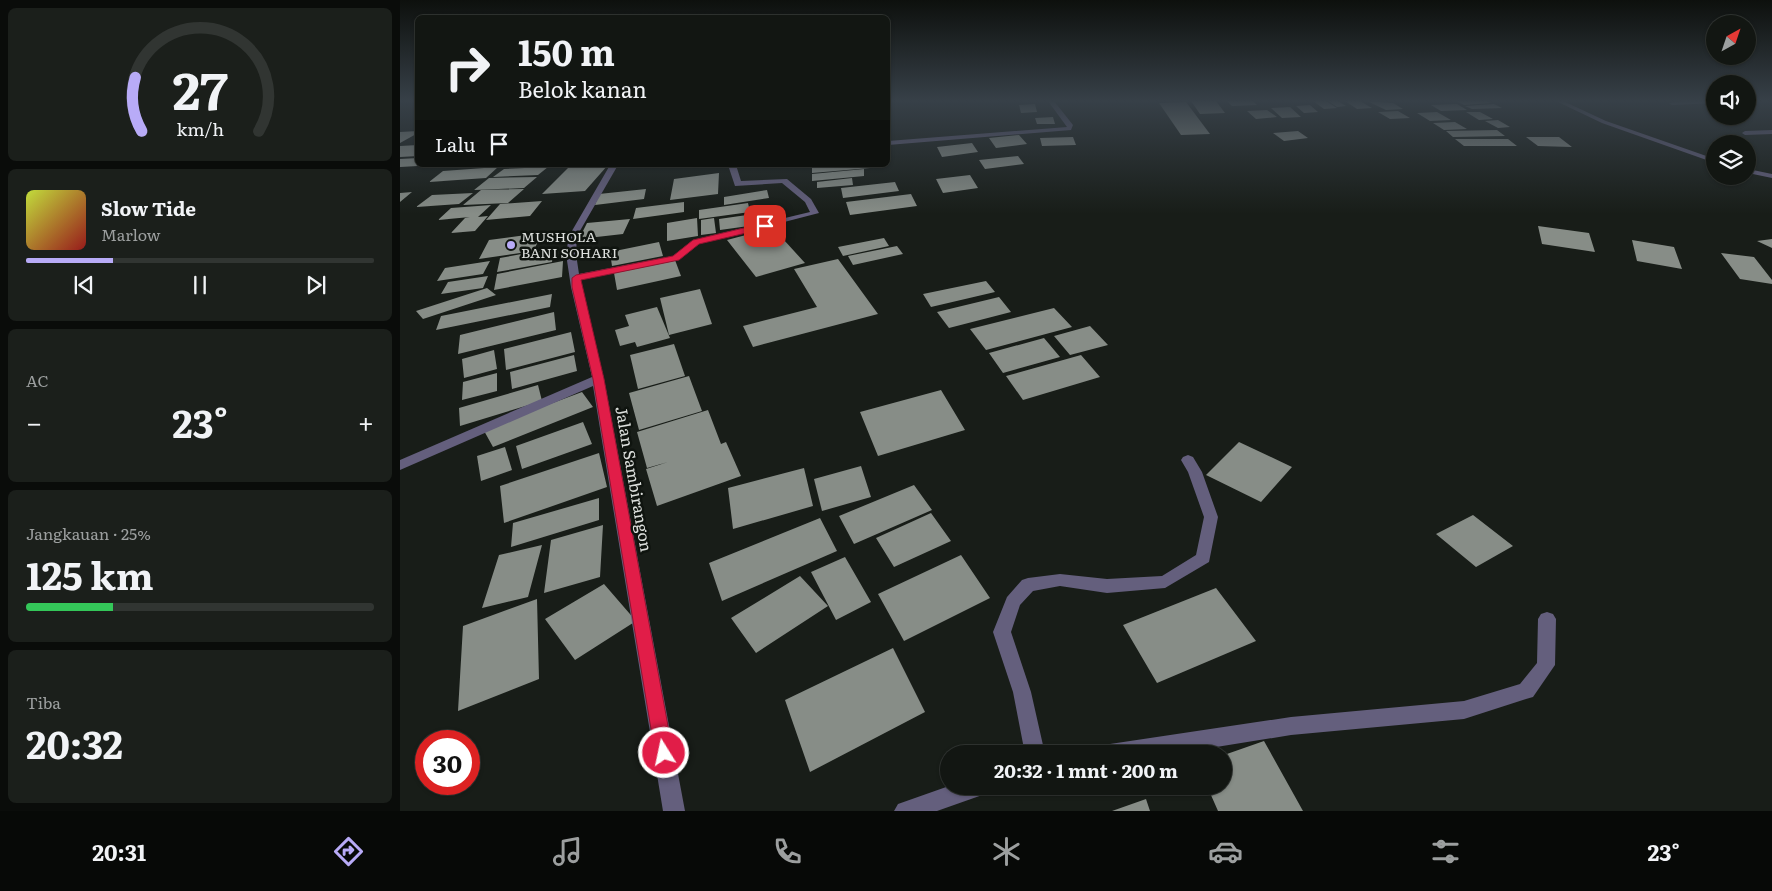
<!DOCTYPE html>
<html lang="id">
<head>
<meta charset="utf-8">
<style>
  body { margin:0; font-family:Literata,serif; background:#1b1f1b; color:#f1f3f6; height:100vh; display:flex; flex-direction:column; font-size:19px; white-space:nowrap }
  * { box-sizing:border-box; margin:0 }
  p { font-size:16px; color:#9c9f9f }
  .icon { flex:none; width:28px; height:28px; fill:none; stroke:currentColor; stroke-width:2; stroke-linecap:round; stroke-linejoin:round }
  .map { position:relative; flex:1; overflow:hidden }
  .details { display:flex; flex-direction:column; gap:8px; padding:8px; background:#0a0c0a; width:400px }
  .details>* { flex:none }
  .top-card { position:absolute; left:15px; top:15px; width:475px; height:152px; border-radius:8px; box-shadow:0 1px 4px #0004,0 0 0 1px #313532; background:#121612; color:#f1f3f6; overflow:hidden }
  .needle { width:32px; rotate:40deg }
  .tools { position:absolute; left:1306px; top:15px; display:grid; gap:10px }
  .tools a { display:grid; place-items:center; width:50px; height:50px; border-radius:50%; background:#121612; box-shadow:0 1px 4px #0004,0 0 0 1px #313532; font-size:25px }
  .speed { position:absolute; left:15px; top:730px; display:flex; gap:10px; font-size:25px; font-weight:700; text-align:center }
  .speed>* { display:grid; place-content:center; width:65px; height:65px; border-radius:50%; background:#121612; box-shadow:0 1px 4px #0004,0 0 0 1px #313532; line-height:1 }
  .speed .limit { border:8px solid #d22; background:#fff; color:#111 }
  .pin { position:absolute; display:grid; place-items:center; width:42px; height:42px; color:#fff; margin:-21px; border-radius:10px; box-shadow:0 2px 8px #0006 }
  .me { position:absolute; width:55px; margin:-28px; rotate:350deg; stroke-linejoin:round; filter:drop-shadow(0 0 4px #0008) }
  .turn { display:flex; align-items:center; gap:18px; height:105px; padding:0 20px; font-size:22px }
  .turn .icon { width:65px; height:65px; stroke-width:2.5 }
  .turn b { display:block; font-size:35px; line-height:42px }
  .then { display:flex; align-items:center; height:48px; padding:0 20px; background:#0003; gap:10px; font-size:19px }
  .big { font-size:38px; font-weight:700; line-height:1.1 }
  .details .tile { flex:1; display:flex; flex-direction:column; justify-content:center; gap:8px; min-width:0; padding:0 18px; border-radius:8px; background:#1b1f1b }
  .details .dial { align-items:center; gap:0 }
  .dial svg { height:130px; overflow:visible; fill:none; stroke:#313532; stroke-width:7; stroke-linecap:round; text-anchor:middle }
  .dial text { fill:#f1f3f6; stroke:none }
  .song { display:flex; align-items:center; gap:15px }
  .cover { width:60px; height:60px; border-radius:8px; background:linear-gradient(135deg,hsl(70 70% 55%),hsl(0 70% 35%)) }
  .played { height:5px; border-radius:2px; background:linear-gradient(90deg,#b8abf7 25%,#313532 25%) }
  .keys { display:flex; justify-content:space-around; direction:ltr }
  .heat { display:flex; justify-content:space-between; align-items:center; font-size:28px; direction:ltr }
  .charge { height:8px; border-radius:4px; background:linear-gradient(90deg,#34c759 25%,#313532 0) }
  .trip { position:absolute; left:540px; top:745px; width:292px; height:50px; border-radius:25px; background:#121612; box-shadow:0 1px 4px #0004,0 0 0 1px #313532; font-weight:700; line-height:50px; text-align:center }
  .tab-bar { display:flex; height:80px; justify-content:space-around; align-items:center; background:#070907; color:#9c9f9f }
  .tab-bar .icon { width:35px; height:35px }
  .tab-bar .active { color:#b8abf7 }
  .tab-bar b { font-size:22px; color:#f1f3f6 }
  main { display:flex; flex:1; min-height:0 }
  .map>svg:first-child { display:block }
  .building { fill:#878d87 }
  .lines { fill:none; stroke-linecap:round; stroke-linejoin:round }
  .street { fill:#645f7d; fill-rule:evenodd }
  .route { fill:#e11d48; stroke:#92132f }
  .poi-dot { fill:#b8abf7; stroke:#0f140f; stroke-width:2 }
  .labels { text-anchor:middle; stroke-width:5; stroke-linejoin:round; paint-order:stroke }
  .far-poi-label { font-size:14px; fill:#dde0dd; stroke:#0f140f; text-anchor:start }
  .street-label { font-size:16px; fill:#dde0dd; stroke:#0f140f }
</style>
</head>
<body>
<main>
<section class="details">
<div class="tile dial"><svg viewBox="0 0 100 80">
<path d="M14 69A42 42 0 1 1 86 69"/>
<path d="M14 69A42 42 0 0 1 10 36" stroke="#b8abf7"/>
<text x="50" y="56" font-size="32" font-weight="700">27</text>
<text x="50" y="72" font-size="11">km/h</text>
</svg></div>
<div class="tile">
<div class="song"><i class="cover"></i><div><b>Slow Tide</b><p>Marlow</p></div></div>
<div class="played"></div>
<div class="keys"><svg class="icon" aria-label="previous" viewBox="0 0 24 24"><path d="M18 5L8 12l10 7zM5 5v14"/></svg><svg class="icon" aria-label="pause" viewBox="0 0 24 24"><path d="M8 5v14M16 5v14"/></svg><svg class="icon" aria-label="next" viewBox="0 0 24 24"><path d="M6 5l10 7-10 7zM19 5v14"/></svg></div>
</div>
<div class="tile"><p>AC</p>
<div class="heat"><a>−</a><b class="big">23°</b><a>+</a></div>
</div>
<div class="tile"><p>Jangkauan · 25%</p><b class="big">125 km</b><div class="charge"></div></div>
<div class="tile"><p>Tiba</p><b class="big">20:32</b></div>
</section>
<div class="map">
<svg width="1372" height="811" viewBox="0 0 1372 811">
  <rect width="100%" height="100%" fill="#181d18"/>
  <path class="building" d="M 791,101 L 816,101 L 825,113 L 800,114 Z
    M 827,101 L 853,101 L 857,105 L 832,106 Z
    M 913,101 L 926,101 L 937,108 L 924,109 Z
    M 928,101 L 938,101 L 946,106 L 937,107 Z
    M 945,101 L 960,101 L 972,108 L 957,109 Z
    M 967,101 L 993,103 L 1003,109 L 986,110 Z
    M 1056,101 L 1087,101 L 1091,103 L 1064,105 Z
    M 786,102 L 810,134 L 781,135 L 759,103 Z
    M 635,104 L 637,112 L 621,113 L 619,105 Z
    M 1057,104 L 1067,110 L 1041,111 L 1031,105 Z
    M 1094,104 L 1102,108 L 1072,109 L 1065,106 Z
    M 910,105 L 918,112 L 904,113 L 896,106 Z
    M 890,107 L 901,117 L 882,118 L 871,108 Z
    M 867,110 L 877,117 L 856,119 L 847,111 Z
    M 998,111 L 1010,118 L 990,119 L 978,112 Z
    M 1037,112 L 1051,120 L 1030,121 L 1017,113 Z
    M 1066,112 L 1080,112 L 1093,119 L 1079,120 Z
    M 653,117 L 655,124 L 637,124 L 635,118 Z
    M 1098,120 L 1110,127 L 1098,128 L 1085,121 Z
    M 1055,122 L 1067,129 L 1044,130 L 1033,123 Z
    M 1097,130 L 1105,136 L 1053,137 L 1046,131 Z
    M 18,131 L 18,133 L 0,143 L 0,132 Z
    M 898,131 L 908,138 L 884,141 L 873,133 Z
    M 619,135 L 627,144 L 596,148 L 589,138 Z
    M 673,137 L 676,145 L 642,146 L 640,138 Z
    M 1126,137 L 1159,137 L 1172,147 L 1138,146 Z
    M 1055,139 L 1108,139 L 1117,146 L 1064,146 Z
    M 572,143 L 578,152 L 542,157 L 537,147 Z
    M 18,145 L 18,156 L 0,157 L 0,146 Z
    M 618,156 L 624,164 L 585,169 L 579,160 Z
    M 18,158 L 18,166 L 0,167 L 0,159 Z
    M 171,165 L 208,165 L 185,191 L 142,194 Z
    M 412,165 L 470,165 L 470,168 L 412,173 Z
    M 98,167 L 86,178 L 29,182 L 43,171 Z
    M 148,167 L 138,175 L 93,177 L 104,169 Z
    M 464,169 L 464,176 L 412,181 L 412,174 Z
    M 319,173 L 318,194 L 270,200 L 274,179 Z
    M 570,175 L 578,188 L 543,193 L 536,179 Z
    M 137,177 L 124,188 L 74,190 L 89,178 Z
    M 452,178 L 453,185 L 417,188 L 417,182 Z
    M 495,182 L 499,191 L 443,198 L 441,188 Z
    M 124,189 L 108,203 L 63,205 L 81,190 Z
    M 246,189 L 244,199 L 195,205 L 199,194 Z
    M 367,190 L 369,198 L 324,205 L 324,197 Z
    M 12,192 L 0,202 L 0,193 Z
    M 73,193 L 59,204 L 16,207 L 32,195 Z
    M 511,194 L 517,206 L 450,215 L 446,202 Z
    M 142,201 L 130,216 L 86,220 L 100,204 Z
    M 284,202 L 284,212 L 233,219 L 236,208 Z
    M 348,203 L 350,212 L 299,219 L 299,210 Z
    M 91,205 L 78,217 L 88,216 L 75,231 L 51,233 L 65,218 L 70,217 L 38,220 L 51,208 Z
    M 354,214 L 356,225 L 320,230 L 319,219 Z
    M 297,218 L 298,236 L 267,241 L 267,223 Z
    M 314,218 L 316,233 L 301,235 L 301,220 Z
    M 230,219 L 223,234 L 179,239 L 187,223 Z
    M 1138,226 L 1189,233 L 1195,252 L 1142,244 Z
    M 373,228 L 405,263 L 356,277 L 327,240 Z
    M 141,233 L 134,251 L 79,259 L 89,240 Z
    M 484,238 L 489,246 L 443,256 L 438,247 Z
    M 1372,239 L 1372,248 L 1357,241 Z
    M 1232,240 L 1274,247 L 1282,269 L 1237,261 Z
    M 259,242 L 263,256 L 212,266 L 210,252 Z
    M 497,246 L 503,254 L 453,265 L 448,256 Z
    M 154,248 L 152,262 L 97,272 L 100,258 Z
    M 1321,253 L 1354,257 L 1372,280 L 1372,284 L 1340,279 Z
    M 438,259 L 478,314 L 353,347 L 343,326 L 417,307 L 394,269 Z
    M 275,260 L 281,276 L 217,290 L 214,273 Z
    M 90,261 L 83,274 L 37,281 L 45,268 Z
    M 163,261 L 162,277 L 94,290 L 97,274 Z
    M 88,276 L 83,288 L 41,294 L 48,282 Z
    M 586,281 L 595,292 L 531,307 L 523,294 Z
    M 87,288 L 96,295 L 23,319 L 16,311 Z
    M 300,289 L 312,324 L 269,335 L 260,298 Z
    M 152,294 L 150,307 L 36,330 L 41,316 Z
    M 599,297 L 611,312 L 549,328 L 537,312 Z
    M 257,307 L 270,338 L 237,347 L 235,342 L 220,346 L 215,330 L 229,326 L 225,315 Z
    M 654,308 L 672,327 L 586,350 L 570,329 Z
    M 154,312 L 156,330 L 58,354 L 60,335 Z
    M 690,326 L 708,345 L 670,355 L 654,336 Z
    M 171,332 L 175,352 L 106,370 L 104,349 Z
    M 644,338 L 660,357 L 603,373 L 589,353 Z
    M 274,344 L 285,376 L 238,389 L 230,355 Z
    M 94,350 L 97,369 L 64,378 L 62,359 Z
    M 174,355 L 177,371 L 112,389 L 110,372 Z
    M 681,355 L 700,377 L 623,400 L 606,376 Z
    M 97,373 L 97,391 L 62,400 L 63,382 Z
    M 289,376 L 302,411 L 239,430 L 229,393 Z
    M 138,385 L 142,401 L 60,426 L 59,408 Z
    M 541,390 L 565,430 L 478,456 L 460,412 Z
    M 182,392 L 193,407 L 93,447 L 83,429 Z
    M 308,410 L 321,444 L 326,442 L 341,476 L 257,506 L 246,469 L 268,462 L 247,468 L 237,432 Z
    M 183,422 L 192,444 L 122,469 L 116,446 Z
    M 839,442 L 892,467 L 861,502 L 806,475 Z
    M 105,447 L 112,470 L 81,481 L 77,456 Z
    M 199,453 L 207,487 L 104,523 L 100,486 Z
    M 461,466 L 471,497 L 422,511 L 414,479 Z
    M 404,468 L 413,506 L 333,529 L 328,488 Z
    M 514,485 L 532,510 L 454,544 L 439,516 Z
    M 199,498 L 199,520 L 111,547 L 113,523 Z
    M 531,513 L 551,541 L 494,567 L 476,538 Z
    M 1073,515 L 1113,546 L 1076,567 L 1036,534 Z
    M 420,518 L 437,551 L 322,601 L 309,563 Z
    M 203,525 L 200,577 L 144,593 L 151,540 Z
    M 142,545 L 128,597 L 82,608 L 99,555 Z
    M 561,555 L 590,598 L 504,641 L 478,594 Z
    M 445,557 L 471,602 L 436,620 L 411,572 Z
    M 400,576 L 428,606 L 356,653 L 331,618 Z
    M 204,584 L 236,621 L 175,660 L 145,619 Z
    M 816,588 L 856,641 L 757,683 L 723,625 Z
    M 137,599 L 139,679 L 58,711 L 63,626 Z
    M 493,648 L 525,712 L 410,772 L 385,700 Z
    M 864,741 L 903,811 L 818,811 L 807,786 L 824,786 L 824,755 Z
    M 746,799 L 750,811 L 712,811 Z"/>
  <g class="lines">
    <path class="street" d="M 648,101 L 654,101 L 673,125 L 671,130 L 488,145 L 488,141 L 667,127 Z
      M 1156,101 L 1163,101 L 1206,121 L 1315,159 L 1315,163 L 1202,123 Z
      M 1285,101 L 1315,101 L 1315,103 L 1272,105 L 1269,103 Z
      M 1372,130 L 1372,134 L 1345,135 L 1342,133 L 1345,131 Z
      M 210,165 L 218,165 L 177,236 L 176,254 L 179,274 L 273,256 L 293,240 L 410,212 L 405,202 L 382,183 L 335,186 L 328,165 L 336,165 L 341,181 L 387,179 L 411,199 L 419,213 L 299,244 L 279,260 L 180,280 L 204,379 L 285,811 L 263,811 L 193,386 L 0,470 L 0,460 L 192,377 L 171,287 L 166,254 L 169,236 Z
      M 1348,169 L 1372,174 L 1372,178 L 1348,173 Z
      M 788,455 L 793,457 L 802,472 L 818,517 L 809,562 L 765,588 L 707,593 L 660,586 L 633,591 L 620,605 L 611,632 L 631,692 L 645,754 L 625,754 L 613,692 L 593,632 L 607,597 L 622,580 L 628,578 L 660,574 L 707,579 L 762,576 L 796,555 L 804,517 L 788,472 L 781,460 L 783,457 Z
      M 1147,612 L 1153,614 L 1156,619 L 1155,665 L 1133,697 L 1126,699 L 1064,719 L 891,735 L 773,754 L 700,754 L 703,747 L 710,744 L 891,717 L 1064,701 L 1120,684 L 1137,663 L 1138,619 L 1141,614 Z
      M 549,786 L 591,786 L 588,793 L 537,811 L 494,811 L 498,804 Z"/>
  </g>
  <linearGradient id="sky" x2="0" y2="1"><stop stop-color="#0d100d"/><stop offset="0.47" stop-color="#374048"/><stop offset="1" stop-color="#374048" stop-opacity="0"/></linearGradient>
  <rect width="1372" height="214" fill="url(#sky)"/>
  <path class="route" d="M 365,223 L 369,226 L 368,228 L 299,244 L 279,260 L 181,280 L 204,379 L 273,753 L 270,759 L 264,762 L 257,759 L 255,753 L 193,379 L 172,287 L 172,278 L 176,275 L 273,256 L 293,240 Z"/>
  <circle class="poi-dot" cx="111" cy="245" r="5"/>
  <g class="labels">
    <g class="far-poi-label">
      <text x="121" y="242">MUSHOLA<tspan x="121" dy="16">BANI SOHARI</tspan></text>
    </g>
    <g class="street-label">
      <text transform="translate(234 479) rotate(80)" y="6">Jalan Sambirangon</text>
    </g>
  </g>
</svg>
<div class="tools">
<a><svg class="needle" viewBox="-14 -14 28 28"><path d="M0-13l5 13h-10z" fill="#e53935"/><path d="M0 13l5-13h-10z" fill="#9c9f9f"/></svg></a>
<a><svg class="icon" aria-label="sound" viewBox="0 0 24 24"><path d="M4 9h4l5-4v14l-5-4H4zM17 9q2 3 0 6"/></svg></a>
<a><svg class="icon" aria-label="layers" viewBox="0 0 24 24"><path d="M12 4l9 5-9 5-9-5zM3 14l9 5 9-5"/></svg></a>
</div>
<div class="speed"><div class="limit">30</div></div>
<div class="pin" style="left:365px;top:226px;background:#d93025"><svg class="icon" aria-label="arrive" viewBox="0 0 24 24"><path d="M6 21V4h12l-3 4 3 4H6"/></svg></div>
<svg class="me" style="left:264px;top:753px" viewBox="-20 -20 40 40"><circle r="17" fill="#e11d48" stroke="#fff" stroke-width="3"/><path d="M0-11L8 9 0 5-8 9z" fill="#fff"/></svg>
<div class="trip">20:32 · 1 mnt · 200 m</div>
<div class="top-card">
<div class="turn"><svg class="icon" aria-label="right" viewBox="0 0 24 24"><path d="M7 20v-9h11M14 6l5 5-5 5"/></svg><div><b>150 m</b>Belok kanan</div></div>
<div class="then">Lalu<svg class="icon" aria-label="arrive" viewBox="0 0 24 24"><path d="M6 21V4h12l-3 4 3 4H6"/></svg></div>
</div>
</div>
</main>
<nav class="tab-bar">
<b>20:31</b>
<svg class="icon active" aria-label="directions" viewBox="0 0 24 24"><path d="M12 3l9 9-9 9-9-9zM9 14v-3h6M13 9l2 2-2 2"/></svg>
<svg class="icon" aria-label="music" viewBox="0 0 24 24"><path d="M9 18V5l10-2v13"/><circle cx="6" cy="18" r="3"/><circle cx="16" cy="16" r="3"/></svg>
<svg class="icon" aria-label="phone" viewBox="0 0 24 24"><path d="M5 4h4l2 5-3 2q2 4 5 5l2-3 5 2v4C11 20 4 13 5 4z"/></svg>
<svg class="icon" aria-label="climate" viewBox="0 0 24 24"><path d="M12 3v18M4 7l16 10M4 17L20 7"/></svg>
<svg class="icon" aria-label="car" viewBox="0 0 24 24"><path d="M5 17H2v-5l4-1 3-4h7l3 4 3 1v5h-3M9 17h6M6 11h13"/><circle cx="7" cy="17" r="2"/><circle cx="17" cy="17" r="2"/></svg>
<svg class="icon" aria-label="filters" viewBox="0 0 24 24"><path d="M4 7h16M4 17h16"/><circle cx="9" cy="7" r="2"/><circle cx="15" cy="17" r="2"/></svg>
<b>23°</b>
</nav>
</body>
</html>
